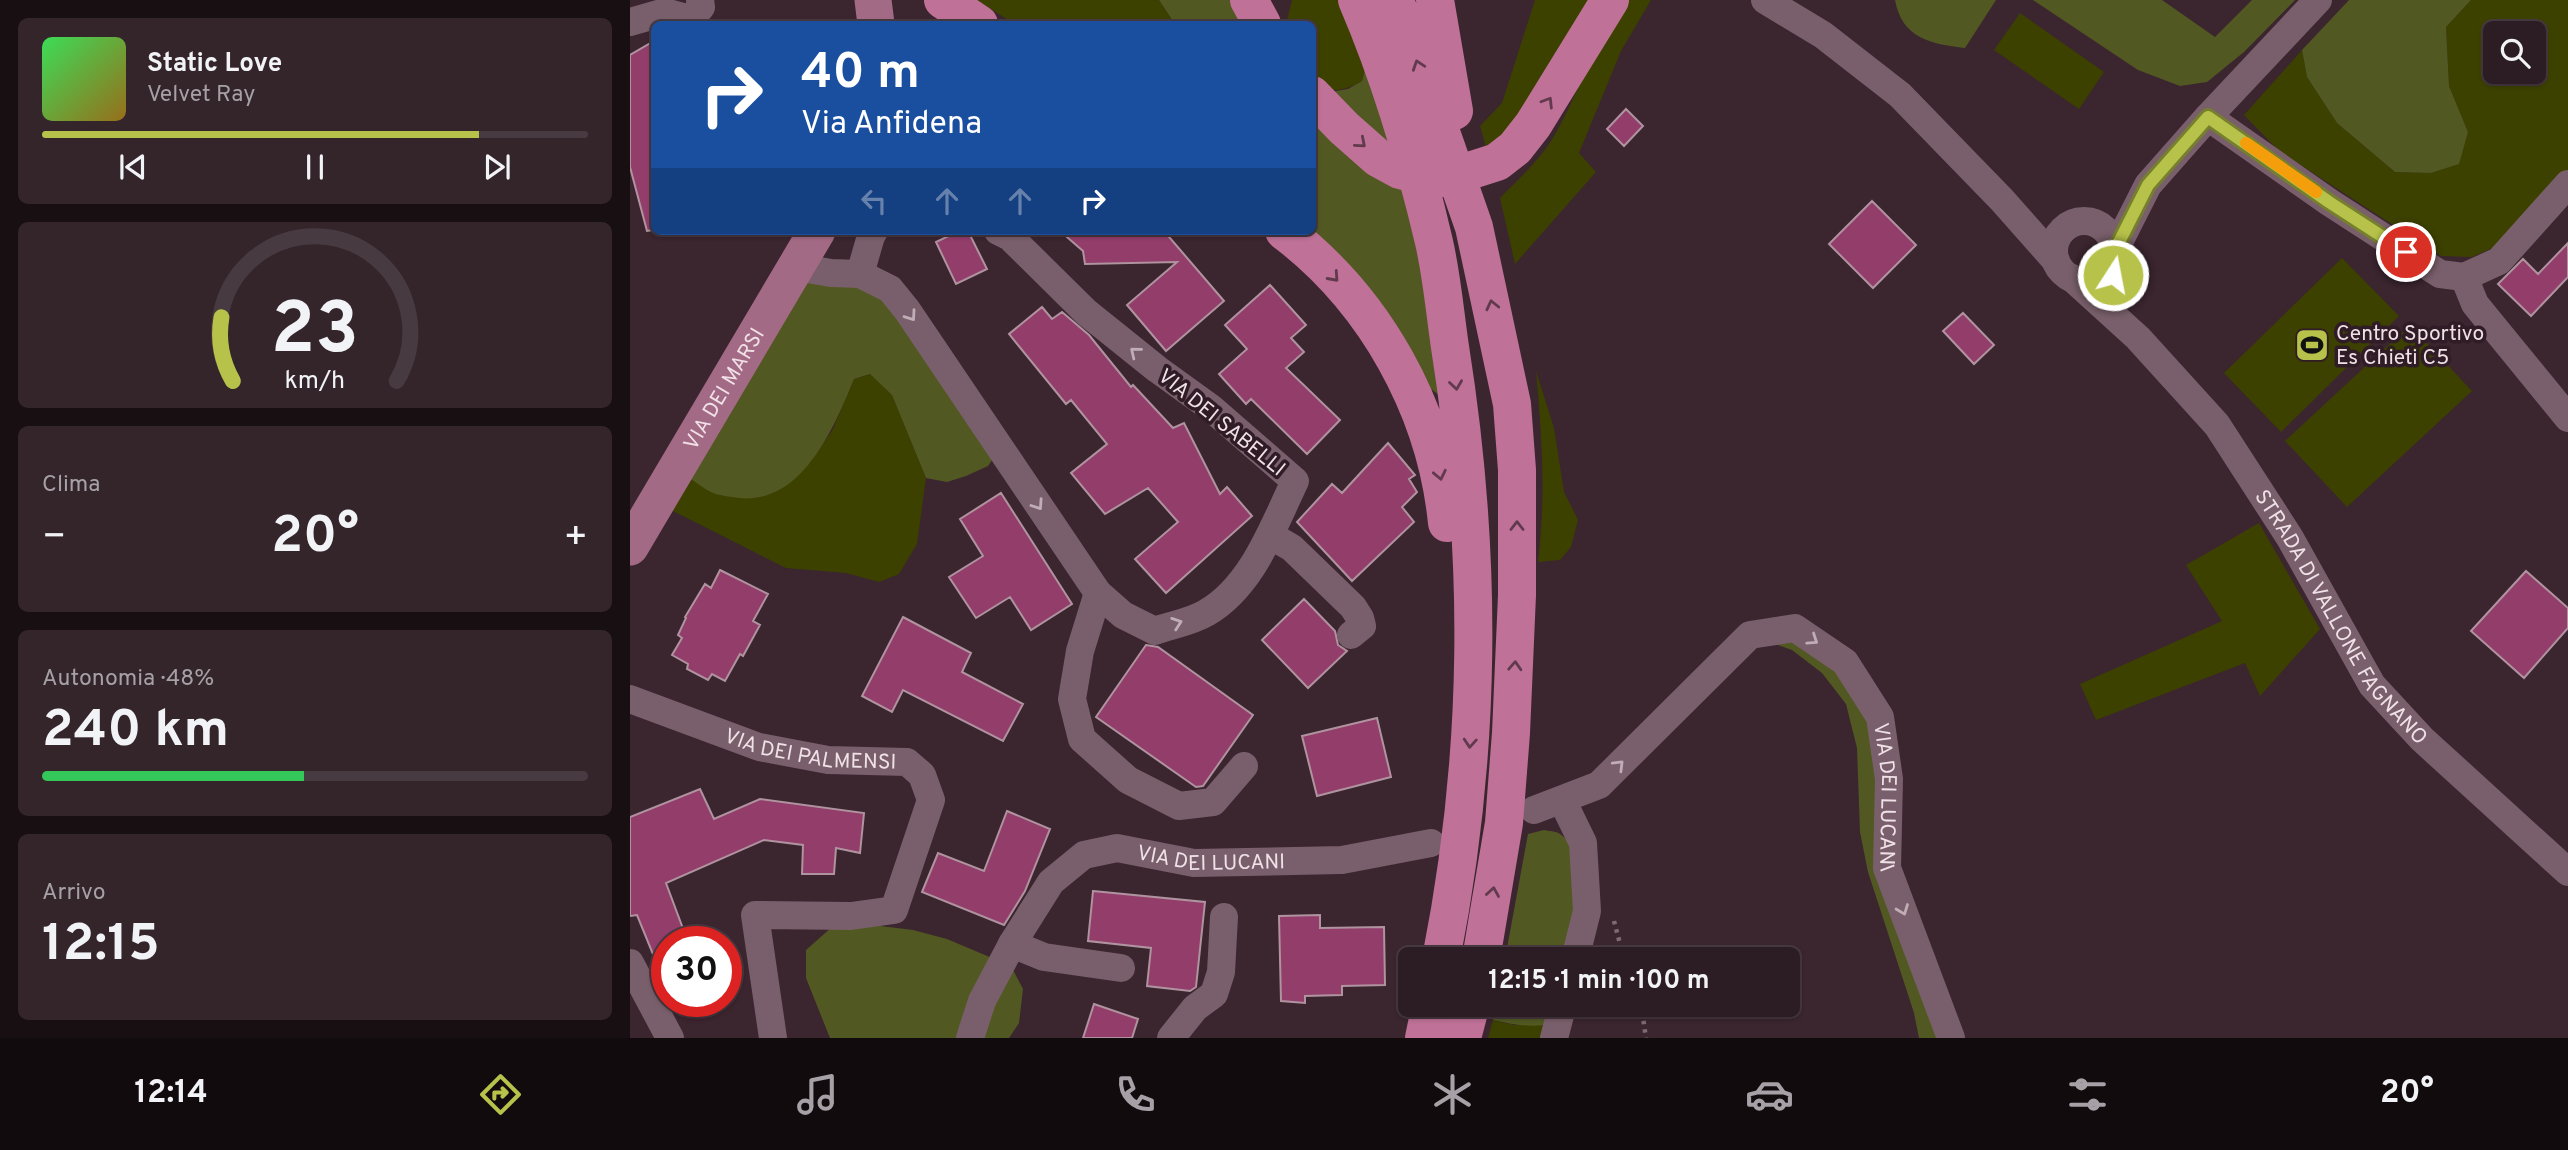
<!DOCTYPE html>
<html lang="it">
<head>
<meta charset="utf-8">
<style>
  body { margin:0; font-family:Overpass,sans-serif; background:#34252b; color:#f1f3f6; height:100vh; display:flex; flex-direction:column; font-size:26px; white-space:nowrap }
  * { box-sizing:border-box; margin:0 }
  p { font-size:23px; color:#a6a1a6 }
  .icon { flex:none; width:38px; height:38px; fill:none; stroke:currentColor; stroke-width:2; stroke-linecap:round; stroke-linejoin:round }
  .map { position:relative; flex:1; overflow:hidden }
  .side { display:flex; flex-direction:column; gap:18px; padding:18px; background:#180f13; width:630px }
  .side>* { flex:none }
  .top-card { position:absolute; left:21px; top:21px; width:665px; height:214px; border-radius:10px; box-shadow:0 2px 5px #0004,0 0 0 2px #483a41; background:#1a4fa0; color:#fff; overflow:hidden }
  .controls { position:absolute; left:1853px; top:21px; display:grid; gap:14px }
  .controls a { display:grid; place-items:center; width:63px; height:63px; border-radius:10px; background:#2c1c23; box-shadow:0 2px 5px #0004,0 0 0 2px #483a41; font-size:35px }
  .speed { position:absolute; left:21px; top:926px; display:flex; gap:14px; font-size:35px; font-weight:700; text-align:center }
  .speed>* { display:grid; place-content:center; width:91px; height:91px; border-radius:50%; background:#2c1c23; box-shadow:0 2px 5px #0004,0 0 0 2px #483a41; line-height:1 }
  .speed .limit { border:10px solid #d22; background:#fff; color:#111 }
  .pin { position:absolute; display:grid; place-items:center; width:60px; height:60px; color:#fff; margin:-30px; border:4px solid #fff; border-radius:50%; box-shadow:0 2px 7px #0007 }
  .me { position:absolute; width:77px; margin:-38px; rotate:11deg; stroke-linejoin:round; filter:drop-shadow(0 0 5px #0008) }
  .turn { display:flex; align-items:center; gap:24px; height:147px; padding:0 35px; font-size:32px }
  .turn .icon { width:91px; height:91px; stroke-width:2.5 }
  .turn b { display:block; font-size:49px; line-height:60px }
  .lanes { display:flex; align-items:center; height:66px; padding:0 35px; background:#0003; justify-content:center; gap:35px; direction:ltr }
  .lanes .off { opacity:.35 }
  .big { font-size:52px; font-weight:700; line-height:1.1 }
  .side .widget { flex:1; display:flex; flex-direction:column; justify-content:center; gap:10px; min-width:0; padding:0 24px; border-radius:10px; background:#34252b }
  .side .dial { align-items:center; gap:0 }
  .dial svg { height:182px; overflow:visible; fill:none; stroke:#483a41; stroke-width:7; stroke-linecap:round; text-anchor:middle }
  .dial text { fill:#f1f3f6; stroke:none }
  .song { display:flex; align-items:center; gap:21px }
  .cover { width:84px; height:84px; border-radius:10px; background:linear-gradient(135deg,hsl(130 70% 55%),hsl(40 70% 35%)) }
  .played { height:7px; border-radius:4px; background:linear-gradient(90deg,#b6c249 80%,#483a41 80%) }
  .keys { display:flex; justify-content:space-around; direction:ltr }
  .heat { display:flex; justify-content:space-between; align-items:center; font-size:38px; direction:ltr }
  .charge { height:10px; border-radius:5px; background:linear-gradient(90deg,#34c759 48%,#483a41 0) }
  .trip { position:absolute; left:768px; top:947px; width:402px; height:70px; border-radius:10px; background:#2c1c23; box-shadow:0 2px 5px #0004,0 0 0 2px #483a41; font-weight:700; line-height:70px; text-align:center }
  .menu { display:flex; height:112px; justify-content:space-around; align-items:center; background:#120b0e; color:#a6a1a6 }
  .menu .icon { width:49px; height:49px }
  .menu .current { color:#b6c249 }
  .menu b { font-size:32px; color:#f1f3f6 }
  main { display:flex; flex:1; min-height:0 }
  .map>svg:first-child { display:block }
  .green { fill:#3c4100; fill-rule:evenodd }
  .forest { fill:#525822 }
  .building { fill:#933d6b; stroke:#af939f; stroke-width:2 }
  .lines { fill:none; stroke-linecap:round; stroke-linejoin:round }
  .path { stroke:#7e6a73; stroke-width:4.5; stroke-dasharray:3.5 5; stroke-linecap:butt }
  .minor { stroke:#795f6b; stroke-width:28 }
  .major { stroke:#a36a85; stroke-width:37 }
  .highway { stroke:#bf7197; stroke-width:38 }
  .oneway { stroke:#623a4e }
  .oneway2 { stroke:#c0adb5 }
  .route-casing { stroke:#767e2f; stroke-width:18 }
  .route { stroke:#b6c249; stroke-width:12 }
  .slow { stroke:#f59e0b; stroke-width:12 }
  .labels { text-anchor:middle; stroke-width:7; stroke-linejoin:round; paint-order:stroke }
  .poi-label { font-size:21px; fill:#f0e1e7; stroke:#301c26; text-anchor:start }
  .street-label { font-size:21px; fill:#f0e1e7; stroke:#301c26 }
</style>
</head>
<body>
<main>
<section class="side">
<div class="widget">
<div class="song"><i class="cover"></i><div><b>Static Love</b><p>Velvet Ray</p></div></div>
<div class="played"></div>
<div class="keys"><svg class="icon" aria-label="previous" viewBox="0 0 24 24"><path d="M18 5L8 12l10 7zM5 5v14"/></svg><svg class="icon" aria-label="pause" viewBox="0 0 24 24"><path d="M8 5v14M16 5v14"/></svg><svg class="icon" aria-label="next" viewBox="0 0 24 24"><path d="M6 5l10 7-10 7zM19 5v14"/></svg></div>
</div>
<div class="widget dial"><svg viewBox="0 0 100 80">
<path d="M14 69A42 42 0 1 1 86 69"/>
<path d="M14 69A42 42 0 0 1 9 41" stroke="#b6c249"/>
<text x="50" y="56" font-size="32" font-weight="700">23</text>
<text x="50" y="72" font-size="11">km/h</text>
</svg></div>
<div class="widget"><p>Clima</p>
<div class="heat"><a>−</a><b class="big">20°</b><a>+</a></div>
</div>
<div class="widget"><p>Autonomia · 48%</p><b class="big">240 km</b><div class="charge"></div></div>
<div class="widget"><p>Arrivo</p><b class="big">12:15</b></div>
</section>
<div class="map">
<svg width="1938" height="1038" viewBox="0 0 1938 1038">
  <rect width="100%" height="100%" fill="#3b252f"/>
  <path class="green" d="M 346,0 L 529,0 L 545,24 L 385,24 Z
    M 662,0 L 711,0 L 736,66 L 732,81 C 715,91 702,92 682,88 L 682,24 L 656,24 Z
    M 905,0 L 968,0 L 859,158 L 850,126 L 872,103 Z
    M 989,0 L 1021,0 L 991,51 L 949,153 L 966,172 L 885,264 L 870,198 C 887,180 907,163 921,141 C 948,97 963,45 989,0 Z
    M 1841,0 L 1938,0 L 1938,171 L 1887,237 L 1842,257 L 1811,256 L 1649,151 L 1614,115 L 1672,50 L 1677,77 L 1707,123 L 1765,172 L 1801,173 L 1828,164 L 1838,132 L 1819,86 L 1816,27 ZM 1866,33 L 1904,33 L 1904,72 L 1866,72 Z
    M 1390,13 L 1474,72 L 1449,109 L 1364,50 Z
    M 1712,258 L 1769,316 L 1651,432 L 1594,373 Z
    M 1780,325 L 1842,391 L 1717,507 L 1655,441 Z
    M 906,371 L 924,428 L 934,492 L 948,520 L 941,547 L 930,560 L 908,562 C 916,497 912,436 906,371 Z
    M 241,374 L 262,395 L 296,478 L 287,544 L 269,574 L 249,582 L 216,573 L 156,568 L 41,510 L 58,477 L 179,464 L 202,431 L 224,379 Z
    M 1629,523 L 1690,629 L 1630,696 L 1615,663 L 1466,720 L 1450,684 L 1592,621 L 1556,565 Z
    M 863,1020 L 884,1025 L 915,1025 L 919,1038 L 858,1038 Z"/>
  <path class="forest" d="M 529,0 L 614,0 L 623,24 L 545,24 Z
    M 1265,0 L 1366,0 L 1335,48 C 1300,44 1272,38 1265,0 Z
    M 1403,0 L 1532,0 L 1585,37 L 1622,0 L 1665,0 L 1614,52 L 1577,82 L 1550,86 L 1508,70 Z
    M 1719,0 L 1841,0 L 1816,27 L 1819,86 L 1838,132 L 1829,164 L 1801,173 L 1765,172 L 1707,123 L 1677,77 L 1672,50 Z
    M 736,66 L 764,148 L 700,92 L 718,89 L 732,81 Z
    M 683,107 L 770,179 L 796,290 L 809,395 L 797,386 L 682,231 Z
    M 178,276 L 233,280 L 261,301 L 365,456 L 358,466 L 336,476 L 317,482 L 296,478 L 262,395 L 240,374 L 224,379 C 203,430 170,510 102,497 C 95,496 87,495 81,492 C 73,488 66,482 58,477 Z
    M 1159,637 L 1215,674 L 1238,710 L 1251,809 L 1312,1038 L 1289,1038 L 1284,1013 L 1238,872 L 1230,832 L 1227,748 L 1216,704 L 1192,673 L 1162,650 L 1134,640 Z
    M 914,830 C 918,831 926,831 930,834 C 962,855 943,927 938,959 L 875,959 L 898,834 Z
    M 242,925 L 283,930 L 317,939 L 381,966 L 393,989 L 389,1023 L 379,1038 L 200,1038 L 176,978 L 176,950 L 202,927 Z
    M 866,1005 L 928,1005 L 915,1025 C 896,1027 881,1024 863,1020 Z"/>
  <path class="building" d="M 24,41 L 24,230 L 17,231 L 0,167 L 0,55 Z
    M 996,109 L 1013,126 L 994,146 L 977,129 Z
    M 1242,201 L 1286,245 L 1243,288 L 1199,244 Z
    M 329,231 L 338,231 L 357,269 L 326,284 L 306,242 Z
    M 430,231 L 534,231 L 594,301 L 536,351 L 497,305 L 547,262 L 455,264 L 453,251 Z
    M 1938,243 L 1938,277 L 1901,316 L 1868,284 L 1893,259 L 1908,274 Z
    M 640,285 L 676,325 L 661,338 L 674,352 L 656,368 L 710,420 L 677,454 L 621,399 L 616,404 L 589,374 L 617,349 L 595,325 Z
    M 412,307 L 422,319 L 432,312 L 459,335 L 501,387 L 503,385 L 543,428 L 554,423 L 590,494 L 597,487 L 622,516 L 536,593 L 505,559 L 548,522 L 518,488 L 475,514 L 441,473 L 477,444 L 441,400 L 436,404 L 379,334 Z
    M 1333,313 L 1364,345 L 1344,364 L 1313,331 Z
    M 758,443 L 785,475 L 779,479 L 787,492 L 772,507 L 784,522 L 722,581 L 667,522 L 702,484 L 712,493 Z
    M 371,493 L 442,604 L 401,630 L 380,597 L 346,618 L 319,577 L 353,556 L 330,519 Z
    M 90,570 L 138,594 L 123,621 L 130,625 L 113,656 L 110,654 L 95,681 L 82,674 L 78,680 L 57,669 L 58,664 L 42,655 L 52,638 L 48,635 L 56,618 L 55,617 L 75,584 L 81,588 Z
    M 1896,571 L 1938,608 L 1938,628 L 1894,678 L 1841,631 Z
    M 674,599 L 705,631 L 708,645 L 717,651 L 678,688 L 632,640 Z
    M 273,617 L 341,653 L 332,672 L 393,704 L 373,741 L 273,690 L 262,712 L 232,696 Z
    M 516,645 L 528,647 L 623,715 L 573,786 L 566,787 L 466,717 Z
    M 747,718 L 761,777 L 687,796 L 672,736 Z
    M 70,789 L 84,819 L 130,799 L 234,813 L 230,853 L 206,848 L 204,874 L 172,874 L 173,845 L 134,840 L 36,883 L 58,942 L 37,942 L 36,986 L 7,915 L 0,916 L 0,817 Z
    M 377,811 L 420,829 L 395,891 L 374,925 L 292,892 L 308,853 L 354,871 Z
    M 463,891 L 575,902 L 566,987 L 560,991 L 517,986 L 521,948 L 458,941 Z
    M 690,915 L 690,928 L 754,927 L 755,985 L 712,986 L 712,995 L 675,996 L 675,1003 L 651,1001 L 649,916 Z
    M 464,1004 L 508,1019 L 502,1038 L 453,1038 Z"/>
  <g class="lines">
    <path class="path" d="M 984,921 L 994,959
      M 1011,1004 L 1016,1038"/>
    <g class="minor">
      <path d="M 1135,0 L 1193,35 L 1270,95 L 1372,200 L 1426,261"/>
      <path d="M 0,22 L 35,12 L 60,19 L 71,7 L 70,0"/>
      <path d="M 1578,117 L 1699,202 L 1810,274 L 1834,277 L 1869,261 L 1938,184"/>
      <circle cx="1454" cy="251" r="30"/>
      <path d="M 1484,252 L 1518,185 L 1578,117 L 1688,0"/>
      <path d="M 166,267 L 201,273 L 230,274 L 241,236 L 244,231"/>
      <path d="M 230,274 L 260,289 L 277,310 L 468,593 L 493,615 L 525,631 C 541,625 561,622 576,613 C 622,587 643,527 665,481 L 581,408 L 527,369 L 456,312 L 380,237 L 368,231"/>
      <path d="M 1834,277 L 1845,304 L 1938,418"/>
      <path id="s1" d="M 1442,278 L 1508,338 L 1587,425 L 1660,538 L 1742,685 L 1792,739 L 1938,872"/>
      <path d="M 640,535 L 662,548 L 723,607 L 730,618 L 732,626 L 721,635"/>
      <path d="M 468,593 L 450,651 L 442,699 L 452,739 L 498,780 L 549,806 L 583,802 L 614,766"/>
      <path id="s2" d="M 0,699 L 129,747 L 198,760 L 277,762 L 292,775 L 301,800 L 264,910 L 221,916 L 125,915 L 143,1038"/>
      <path d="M 932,800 L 953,843 L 957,911 L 945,959"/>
      <path id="s3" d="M 904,810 L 969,785 L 1120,635 L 1165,628 L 1215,662 L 1250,717 L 1259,779 L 1257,868 L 1321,1038"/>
      <path d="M 382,944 L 414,957 L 491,968"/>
      <path d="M 0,963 L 40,1038"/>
      <path id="s4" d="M 340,1038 L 352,1001 L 382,944 L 421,882 L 454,855 L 487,848 L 564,863 L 712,860 L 801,843"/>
      <path d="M 541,1038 L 565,1008 L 584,994 L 591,972 L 594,917"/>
      <path d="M 924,1038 L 933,1004"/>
    </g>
    <g class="major">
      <path d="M 243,0 L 246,24"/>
      <path id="s5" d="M 0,547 L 187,231"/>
    </g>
    <path class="highway" d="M 313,0 L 349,24
      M 619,0 L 632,24
      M 727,0 C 760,77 785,161 804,242 C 812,277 815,313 820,347 C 853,555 852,752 811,959
      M 765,0 L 844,227 L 882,404 L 887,470 L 887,595 L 881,733 L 874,823 L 851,959
      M 805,0 L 824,111
      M 682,95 L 714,128 L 748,158 L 770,170 L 792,176 L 817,178 L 867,162 L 885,148 L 903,125 L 980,0
      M 654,231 C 745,300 806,409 817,523
      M 794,1038 L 801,1004
      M 832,1038 L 841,1004"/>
  </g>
  <defs><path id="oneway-chevron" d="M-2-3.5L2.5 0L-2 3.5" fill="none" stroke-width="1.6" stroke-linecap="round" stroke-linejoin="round" transform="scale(1.75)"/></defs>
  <g class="oneway">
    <use href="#oneway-chevron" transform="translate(788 65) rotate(-109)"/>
    <use href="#oneway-chevron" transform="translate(918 102) rotate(-58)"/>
    <use href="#oneway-chevron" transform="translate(731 143) rotate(41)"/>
    <use href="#oneway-chevron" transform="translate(704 277) rotate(48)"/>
    <use href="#oneway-chevron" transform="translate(862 305) rotate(-103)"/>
    <use href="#oneway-chevron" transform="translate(826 385) rotate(82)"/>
    <use href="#oneway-chevron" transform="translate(810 475) rotate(78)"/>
    <use href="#oneway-chevron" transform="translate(887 526) rotate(-90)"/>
    <use href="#oneway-chevron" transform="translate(885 666) rotate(-87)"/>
    <use href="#oneway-chevron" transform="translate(840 743) rotate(94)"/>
    <use href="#oneway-chevron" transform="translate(863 892) rotate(-81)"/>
  </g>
  <g class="oneway2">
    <use href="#oneway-chevron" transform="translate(281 316) rotate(55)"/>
    <use href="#oneway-chevron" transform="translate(505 352) rotate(-141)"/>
    <use href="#oneway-chevron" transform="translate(408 505) rotate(56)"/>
    <use href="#oneway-chevron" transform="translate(547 623) rotate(-19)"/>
    <use href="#oneway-chevron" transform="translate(1183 640) rotate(34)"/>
    <use href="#oneway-chevron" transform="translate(989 765) rotate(-45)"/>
    <use href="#oneway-chevron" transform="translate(1273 910) rotate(69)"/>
  </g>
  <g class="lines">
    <g class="route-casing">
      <path id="route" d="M 1483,275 L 1482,264 L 1484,252 L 1518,185 L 1578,117 L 1699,202 L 1776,252"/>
    </g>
    <use href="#route" class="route"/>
    <path class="slow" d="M 1616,143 L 1686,192"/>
  </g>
  <defs>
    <g id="stadium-square" transform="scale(1.75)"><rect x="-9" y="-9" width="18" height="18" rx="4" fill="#b6c249" stroke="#301c26"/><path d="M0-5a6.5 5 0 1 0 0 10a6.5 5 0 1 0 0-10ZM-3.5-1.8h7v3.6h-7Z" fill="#111"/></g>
  </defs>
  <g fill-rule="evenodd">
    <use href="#stadium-square" x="1682" y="345"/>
  </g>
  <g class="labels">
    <g class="poi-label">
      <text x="1706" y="340">Centro Sportivo<tspan x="1706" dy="24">Es Chieti C5</tspan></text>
    </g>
    <g class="street-label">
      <text dy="7" stroke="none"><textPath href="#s5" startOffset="184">VIA DEI MARSI</textPath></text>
      <text transform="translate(592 422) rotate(39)" y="7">VIA DEI SABELLI</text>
      <text dy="7" stroke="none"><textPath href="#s1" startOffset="436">STRADA DI VALLONE FAGNANO</textPath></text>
      <text dy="7" stroke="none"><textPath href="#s2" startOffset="189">VIA DEI PALMENSI</textPath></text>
      <text dy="7" stroke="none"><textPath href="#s3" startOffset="534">VIA DEI LUCANI</textPath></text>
      <text dy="7" stroke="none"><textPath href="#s4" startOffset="348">VIA DEI LUCANI</textPath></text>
    </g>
  </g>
</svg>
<div class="controls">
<a><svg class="icon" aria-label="search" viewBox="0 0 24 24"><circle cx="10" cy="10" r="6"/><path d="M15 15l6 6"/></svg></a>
</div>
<div class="speed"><div class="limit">30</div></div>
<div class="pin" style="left:1776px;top:252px;background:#d93025"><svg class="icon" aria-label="arrive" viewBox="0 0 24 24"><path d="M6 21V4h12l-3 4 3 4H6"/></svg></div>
<svg class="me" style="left:1483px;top:275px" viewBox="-20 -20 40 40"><circle r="17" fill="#b6c249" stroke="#fff" stroke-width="3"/><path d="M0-11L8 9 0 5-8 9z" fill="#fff"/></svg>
<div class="trip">12:15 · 1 min · 100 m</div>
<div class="top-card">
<div class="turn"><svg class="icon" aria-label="right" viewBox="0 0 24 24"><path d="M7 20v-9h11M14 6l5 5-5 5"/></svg><div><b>40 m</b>Via Anfidena</div></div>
<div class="lanes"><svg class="icon off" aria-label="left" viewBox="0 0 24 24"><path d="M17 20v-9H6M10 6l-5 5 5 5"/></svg><svg class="icon off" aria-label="ahead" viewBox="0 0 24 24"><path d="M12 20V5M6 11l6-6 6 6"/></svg><svg class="icon off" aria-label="ahead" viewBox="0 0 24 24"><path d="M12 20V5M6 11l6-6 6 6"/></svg><svg class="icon" aria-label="right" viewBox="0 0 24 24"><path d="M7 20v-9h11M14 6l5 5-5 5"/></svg></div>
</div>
</div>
</main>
<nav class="menu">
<b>12:14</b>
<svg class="icon current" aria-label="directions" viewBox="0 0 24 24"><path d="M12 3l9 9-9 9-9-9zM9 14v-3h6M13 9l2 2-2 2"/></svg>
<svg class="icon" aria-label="music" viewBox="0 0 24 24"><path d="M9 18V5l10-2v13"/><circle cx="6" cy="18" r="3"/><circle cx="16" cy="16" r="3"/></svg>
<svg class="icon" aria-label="phone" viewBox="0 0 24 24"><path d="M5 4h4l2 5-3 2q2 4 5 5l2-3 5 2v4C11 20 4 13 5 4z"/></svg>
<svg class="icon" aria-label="climate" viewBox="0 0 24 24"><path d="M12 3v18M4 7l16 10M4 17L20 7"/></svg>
<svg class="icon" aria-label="car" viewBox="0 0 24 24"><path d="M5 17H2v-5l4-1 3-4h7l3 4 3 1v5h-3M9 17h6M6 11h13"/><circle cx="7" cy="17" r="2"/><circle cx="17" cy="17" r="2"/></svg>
<svg class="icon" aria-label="filters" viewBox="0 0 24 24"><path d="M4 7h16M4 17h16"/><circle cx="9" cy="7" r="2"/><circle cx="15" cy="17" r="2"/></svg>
<b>20°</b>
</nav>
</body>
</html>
